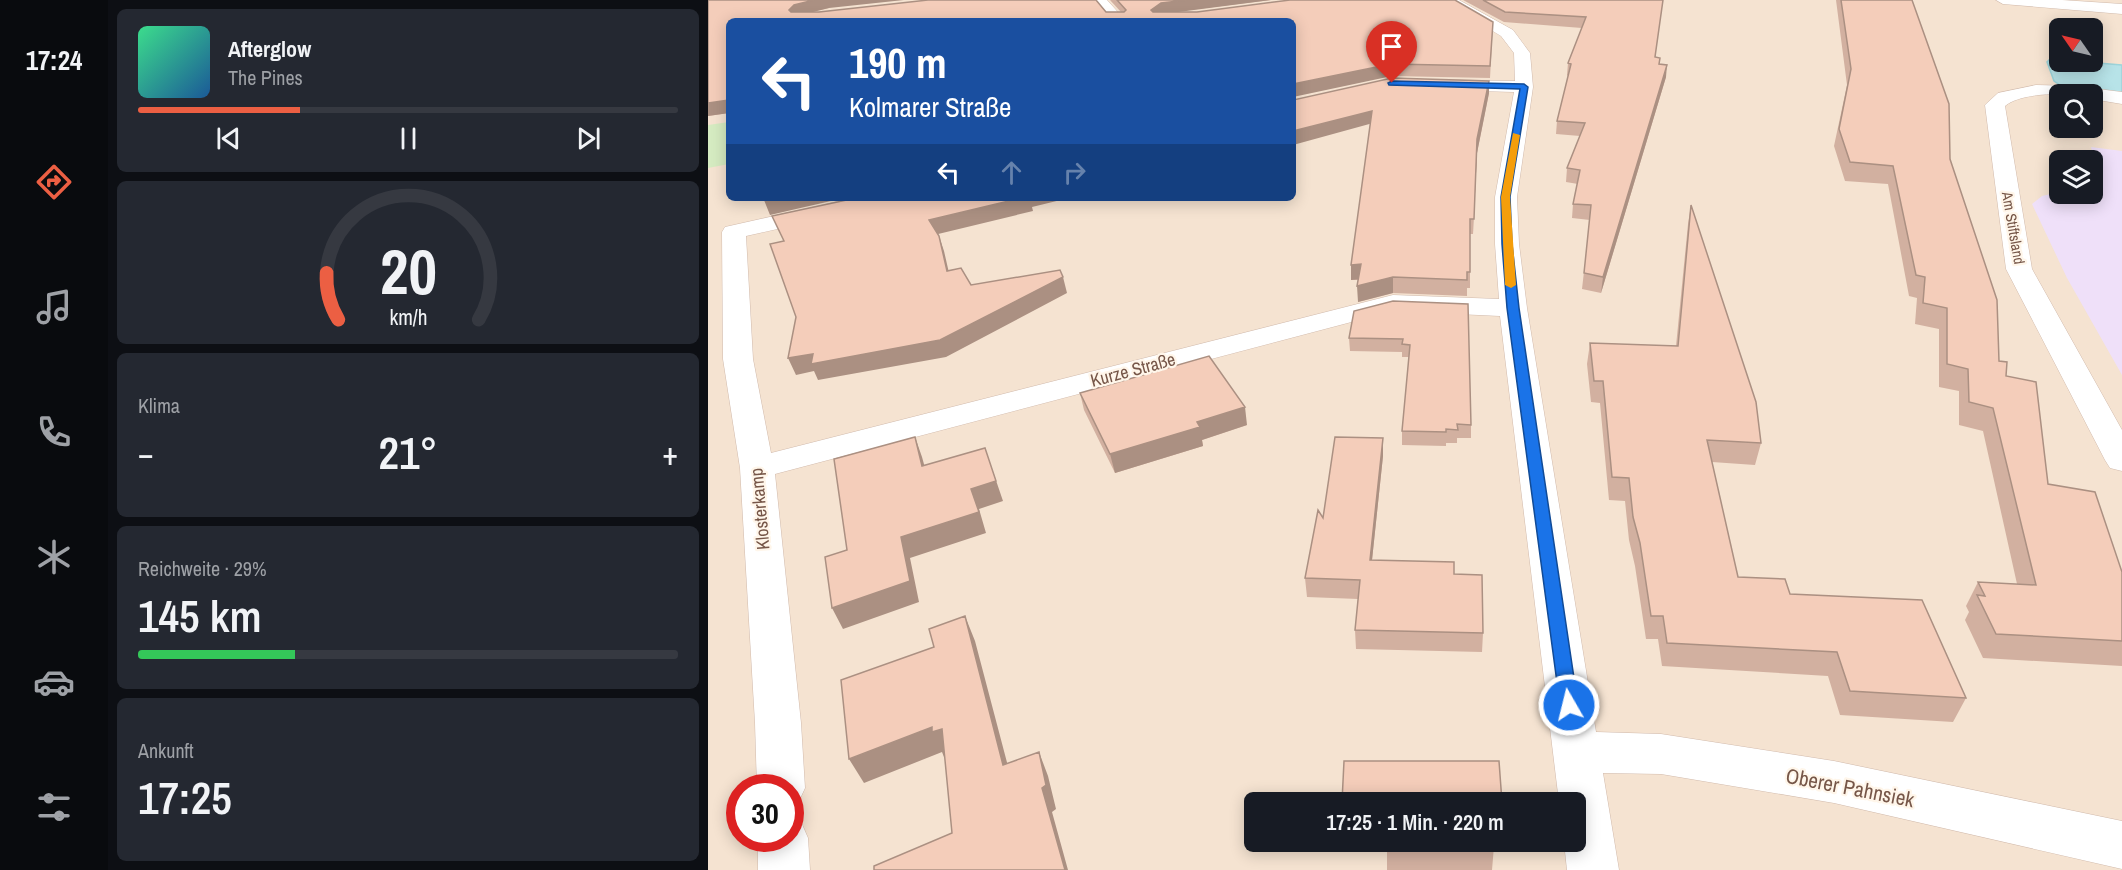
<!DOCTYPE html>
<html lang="de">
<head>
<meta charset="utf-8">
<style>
  body { margin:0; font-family:"Archivo Narrow",sans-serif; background:#242831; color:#f1f3f6; height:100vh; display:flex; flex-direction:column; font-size:22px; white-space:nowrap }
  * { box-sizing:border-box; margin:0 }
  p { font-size:20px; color:#9ea1a6 }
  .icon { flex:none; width:33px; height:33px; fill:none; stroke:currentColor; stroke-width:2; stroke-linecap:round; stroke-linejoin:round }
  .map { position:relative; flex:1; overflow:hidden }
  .panel { display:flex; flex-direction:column; gap:9px; padding:9px; background:#0d0f14; width:600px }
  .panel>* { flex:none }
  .top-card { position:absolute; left:18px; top:18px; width:570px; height:183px; border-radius:9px; box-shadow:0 3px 15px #0003; background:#1a4fa0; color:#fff; overflow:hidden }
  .needle { width:39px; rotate:304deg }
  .tools { position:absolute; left:1341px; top:18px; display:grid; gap:12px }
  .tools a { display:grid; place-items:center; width:54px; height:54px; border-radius:9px; background:#171b24; box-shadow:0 3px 15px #0003; font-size:30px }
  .speed { position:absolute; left:18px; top:774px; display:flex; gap:12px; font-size:30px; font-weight:700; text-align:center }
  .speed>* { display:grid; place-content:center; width:78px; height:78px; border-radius:50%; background:#171b24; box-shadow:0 3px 15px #0003; line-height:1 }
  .speed .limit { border:9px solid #d22; background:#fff; color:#111 }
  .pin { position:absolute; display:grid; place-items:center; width:51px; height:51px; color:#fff; margin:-62px -26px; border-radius:50% 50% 50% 0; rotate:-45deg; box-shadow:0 0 6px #0007 }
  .pin .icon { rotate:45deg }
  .me { position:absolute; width:66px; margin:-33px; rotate:352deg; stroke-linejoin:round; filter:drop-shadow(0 0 4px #0008) }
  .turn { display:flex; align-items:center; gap:21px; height:126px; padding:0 24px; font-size:27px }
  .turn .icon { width:78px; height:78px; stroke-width:2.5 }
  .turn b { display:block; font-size:42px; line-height:51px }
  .lanes { display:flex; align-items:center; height:57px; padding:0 24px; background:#0003; justify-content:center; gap:30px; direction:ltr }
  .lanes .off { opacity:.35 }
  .big { font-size:45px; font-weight:600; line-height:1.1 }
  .panel .tile { flex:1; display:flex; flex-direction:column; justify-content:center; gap:9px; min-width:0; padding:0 21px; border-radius:9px; background:#242831 }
  .panel .dial { align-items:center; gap:0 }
  .dial svg { height:156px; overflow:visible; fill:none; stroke:#363941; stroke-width:7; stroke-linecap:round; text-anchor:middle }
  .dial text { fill:#f1f3f6; stroke:none }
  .song { display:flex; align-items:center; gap:18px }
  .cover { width:72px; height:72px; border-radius:9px; background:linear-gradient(135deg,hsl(150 70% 55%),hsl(210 70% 35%)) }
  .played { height:6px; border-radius:3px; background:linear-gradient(90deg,#ec5f43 30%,#363941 30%) }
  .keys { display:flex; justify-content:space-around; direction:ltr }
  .heat { display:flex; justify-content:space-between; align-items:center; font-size:33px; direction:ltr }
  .charge { height:9px; border-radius:4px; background:linear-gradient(90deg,#34c759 29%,#363941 0) }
  .trip { position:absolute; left:536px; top:792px; width:342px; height:60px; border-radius:9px; background:#171b24; box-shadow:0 3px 15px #0003; font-weight:600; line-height:60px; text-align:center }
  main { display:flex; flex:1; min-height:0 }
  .tabs { display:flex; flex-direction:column; width:108px; justify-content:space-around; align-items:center; background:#090b0e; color:#9ea1a6 }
  .tabs .icon { width:42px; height:42px }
  .tabs .current { color:#ec5f43 }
  .tabs b { font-size:27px; color:#f1f3f6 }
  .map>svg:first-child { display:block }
  .residential { fill:#f5e3d1; fill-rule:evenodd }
  .education { fill:#efe0f9 }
  .green { fill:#d5ebc1 }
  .water { fill:#b7e3e8; stroke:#9dd4da; stroke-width:1.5 }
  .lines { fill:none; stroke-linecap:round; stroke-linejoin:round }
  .minor-casing { stroke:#d1baac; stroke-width:1 }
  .minor { fill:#fff; fill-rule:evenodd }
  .wall { fill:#d2b0a0 }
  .shaded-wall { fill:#ab9082 }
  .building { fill:#f4cdba; stroke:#ab9082; stroke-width:1.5 }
  .route { fill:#1a73e8; stroke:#114b97; stroke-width:1.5 }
  .slow { fill:#f59e0b }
  .labels { text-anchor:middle; stroke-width:4.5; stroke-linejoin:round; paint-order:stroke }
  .far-street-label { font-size:15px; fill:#765648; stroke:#fff6ea }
  .street-label { font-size:18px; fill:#765648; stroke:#fff6ea }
  .near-street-label { font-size:21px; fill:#765648; stroke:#fff6ea }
</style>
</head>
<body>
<main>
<nav class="tabs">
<b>17:24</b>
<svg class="icon current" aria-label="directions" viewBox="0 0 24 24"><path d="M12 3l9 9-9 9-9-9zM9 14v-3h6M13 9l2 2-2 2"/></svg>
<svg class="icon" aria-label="music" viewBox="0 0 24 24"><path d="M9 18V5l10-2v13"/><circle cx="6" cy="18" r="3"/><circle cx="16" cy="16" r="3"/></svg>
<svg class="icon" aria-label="phone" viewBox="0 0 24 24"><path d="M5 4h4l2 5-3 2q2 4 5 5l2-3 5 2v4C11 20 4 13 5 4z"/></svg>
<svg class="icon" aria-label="climate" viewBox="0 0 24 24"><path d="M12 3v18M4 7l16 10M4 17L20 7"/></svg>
<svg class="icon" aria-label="car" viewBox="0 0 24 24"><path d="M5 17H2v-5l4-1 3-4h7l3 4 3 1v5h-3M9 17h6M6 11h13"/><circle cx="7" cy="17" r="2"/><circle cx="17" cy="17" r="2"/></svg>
<svg class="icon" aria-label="filters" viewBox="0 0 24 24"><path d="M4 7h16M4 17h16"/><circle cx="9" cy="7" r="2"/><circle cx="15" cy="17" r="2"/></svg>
</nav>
<section class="panel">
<div class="tile">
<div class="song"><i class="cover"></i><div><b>Afterglow</b><p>The Pines</p></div></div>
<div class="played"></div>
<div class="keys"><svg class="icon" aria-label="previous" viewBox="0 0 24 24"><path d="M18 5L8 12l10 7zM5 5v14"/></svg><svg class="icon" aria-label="pause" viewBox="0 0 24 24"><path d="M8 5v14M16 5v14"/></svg><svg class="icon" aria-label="next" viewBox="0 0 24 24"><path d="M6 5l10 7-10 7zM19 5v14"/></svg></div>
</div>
<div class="tile dial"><svg viewBox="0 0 100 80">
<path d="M14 69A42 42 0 1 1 86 69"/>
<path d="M14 69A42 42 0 0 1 8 45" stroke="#ec5f43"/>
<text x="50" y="56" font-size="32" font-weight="700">20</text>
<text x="50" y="72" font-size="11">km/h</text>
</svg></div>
<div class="tile"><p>Klima</p>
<div class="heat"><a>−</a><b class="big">21°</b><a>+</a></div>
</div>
<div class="tile"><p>Reichweite · 29%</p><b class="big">145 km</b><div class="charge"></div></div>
<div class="tile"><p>Ankunft</p><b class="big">17:25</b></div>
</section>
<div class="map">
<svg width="1414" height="870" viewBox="0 0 1414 870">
  <rect width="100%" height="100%" fill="#fdf2e3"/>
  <path class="residential" d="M 0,0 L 1414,0 L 1414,870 L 0,870 ZM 21,21 L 585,21 L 585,198 L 21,198 ZM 1352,28 L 1384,28 L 1384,62 L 1352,62 ZM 1352,94 L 1384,94 L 1384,128 L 1352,128 ZM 1352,160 L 1384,160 L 1384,194 L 1352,194 ZM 32,788 L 82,788 L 82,838 L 32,838 ZM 546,802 L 867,802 L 867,842 L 546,842 Z"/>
  <path class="education" d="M 1383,147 L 1414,151 L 1414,375 L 1359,278 L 1324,204 L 1334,196 L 1351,192 L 1384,194 L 1385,172 L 1388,165 Z"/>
  <path class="green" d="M 21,122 L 21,164 L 0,168 L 0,125 Z"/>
  <path class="water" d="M 1342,59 L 1414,65 L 1414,93 L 1352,85 L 1346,81 L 1339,62 Z"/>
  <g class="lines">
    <g class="minor-casing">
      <path id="minor" d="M 384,0 L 399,0 L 418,21 L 402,21 Z
        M 733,0 L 751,0 L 805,30 L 822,53 L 825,87 L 809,197 L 811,244 L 819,308 L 888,732 L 953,734 L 1126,761 L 1414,821 L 1414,869 L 1126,803 L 953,774 L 895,773 L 911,870 L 859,870 L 856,842 L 867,842 L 867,802 L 851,802 L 792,316 L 685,311 L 67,474 L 93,723 L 97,788 L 90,803 L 82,806 L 82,788 L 49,788 L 47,723 L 32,468 L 15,359 L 14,232 L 17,227 L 146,198 L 189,198 L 185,203 L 38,236 L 45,359 L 63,453 L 685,295 L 791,299 L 787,244 L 787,197 L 806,92 L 737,90 L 731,89 L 728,85 L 731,81 L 737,80 L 807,81 L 806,53 L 793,36 Z
        M 1288,0 L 1354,0 L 1414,4 L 1414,14 L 1295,4 Z
        M 1328,85 L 1366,86 L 1414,92 L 1414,104 L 1384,99 L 1384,94 C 1361,94 1315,91 1297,106 L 1324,269 L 1414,430 L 1414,471 L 1402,468 L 1397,460 L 1298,269 L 1277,105 L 1290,93 Z
        M 82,818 L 93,822 L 100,838 L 102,870 L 50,870 L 50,838 L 82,838 Z"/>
    </g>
    <use href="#minor" class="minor"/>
  </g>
  <path class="wall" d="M 0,0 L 121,8 L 103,12 L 413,12 L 402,0 L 563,0 L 465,12 L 785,22 L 782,78 L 684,76 L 585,21 L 21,21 L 21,113 L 0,116 Z
    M 755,0 L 955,0 L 947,57 L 958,77 L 893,293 L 874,289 L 882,220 L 864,218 L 865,204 L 870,184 L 858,182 L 859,168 L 872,136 L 848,134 L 849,121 L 860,76 L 859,75 L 860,63 L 874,28 L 796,22 Z
    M 1128,0 L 1204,0 L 1291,361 L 1298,376 L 1340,484 L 1414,572 L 1414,666 L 1275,658 L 1257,620 L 1261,612 L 1258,606 L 1270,582 L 1309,584 L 1275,431 L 1251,425 L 1251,391 L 1231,387 L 1231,329 L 1207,324 L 1209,298 L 1201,296 L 1180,184 L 1137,181 L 1126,146 L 1139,85 Z
    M 781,81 L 781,93 L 769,153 L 765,234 L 762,234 L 762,288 L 759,288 L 759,296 L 685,293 L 650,302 L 650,280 L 643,280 L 662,124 Z
    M 983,205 L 1053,443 L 1047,465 L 1004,462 L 1030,577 L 1082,594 L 1258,698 L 1245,722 L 1132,715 L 1120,676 L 954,666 L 950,639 L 938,639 L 927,566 L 921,540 L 917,501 L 901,500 L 892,403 L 883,402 L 879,364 L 882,343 L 968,346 L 980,224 Z
    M 685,301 L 763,425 L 763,438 L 749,438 L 749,443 L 738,443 L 738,446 L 694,445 L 694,431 L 701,357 L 694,357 L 694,352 L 642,351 L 641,338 Z
    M 372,393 L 539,425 L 494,440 L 495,446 L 407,473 L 376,410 Z
    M 675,438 L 675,456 L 664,560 L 746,574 L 775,633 L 774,652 L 648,649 L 647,630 L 650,599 L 599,597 L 597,578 L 615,518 Z
    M 679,842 L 786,846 L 784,870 L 679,870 Z"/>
  <path class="shaded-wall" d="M 106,0 L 196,0 L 121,8 L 89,16 L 85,21 L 81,10 L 86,5 Z
    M 479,0 L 563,0 L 455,14 L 445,21 L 443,10 L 453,3 Z
    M 683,64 L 684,76 L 585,97 L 585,84 Z
    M 959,65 L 958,77 L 893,293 L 895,277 Z
    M 781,81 L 781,93 L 769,153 L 765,234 L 769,139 Z
    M 21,100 L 21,113 L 0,116 L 0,103 Z
    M 664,111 L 665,123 L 585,145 L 585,131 Z
    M 65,198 L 136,198 L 62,215 L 56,200 Z
    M 313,198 L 361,198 L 324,207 L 325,211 L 226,235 L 221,220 Z
    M 231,236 L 236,251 L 244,286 L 239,271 Z
    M 653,264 L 653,279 L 643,280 L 643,265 Z
    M 355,277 L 359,293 L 238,357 L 110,380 L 106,371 L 88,375 L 80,358 Z
    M 685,277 L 685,293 L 650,302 L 649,286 Z
    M 537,407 L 539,425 L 494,440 L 495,446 L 407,473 L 402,454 L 489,422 Z
    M 207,437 L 214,457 L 222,486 L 214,466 Z
    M 675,438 L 675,456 L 662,579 L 662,560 Z
    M 277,448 L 295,501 L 271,509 L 278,533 L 202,558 L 211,602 L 135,629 L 124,608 L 193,537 L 263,489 Z
    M 257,616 L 267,641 L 306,789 L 295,765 Z
    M 224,727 L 234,729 L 246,753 L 236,757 L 234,752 L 156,783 L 141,759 Z
    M 331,752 L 340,776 L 348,809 L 344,812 L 360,870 L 357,870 L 334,788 Z"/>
  <path class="building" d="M 0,0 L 106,0 L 86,5 L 81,10 L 83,12 L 111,12 L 220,0 L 388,0 L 398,12 L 416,12 L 418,10 L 409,0 L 479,0 L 453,3 L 443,10 L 445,12 L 489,12 L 582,0 L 747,0 L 785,22 L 782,66 L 683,64 L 585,84 L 585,21 L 21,21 L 21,100 L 0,103 Z
    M 775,0 L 955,0 L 947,57 L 952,58 L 951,64 L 959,65 L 895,277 L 876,273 L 883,205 L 865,204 L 872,170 L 859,168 L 877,123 L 849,121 L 863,64 L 860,63 L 878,17 L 797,12 Z
    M 1133,0 L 1204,0 L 1241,104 L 1242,159 L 1289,300 L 1291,361 L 1299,362 L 1298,376 L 1328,382 L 1340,484 L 1387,492 L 1414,572 L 1414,641 L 1288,634 L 1269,595 L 1277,596 L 1270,582 L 1328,585 L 1285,408 L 1261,402 L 1260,369 L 1239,364 L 1239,308 L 1215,303 L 1217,277 L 1208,275 L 1185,166 L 1142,162 L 1131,129 L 1143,69 Z
    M 684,78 L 781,81 L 769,139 L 766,219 L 762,219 L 762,272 L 759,272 L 759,280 L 685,277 L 649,286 L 653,264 L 643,265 L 664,111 L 585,131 L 585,100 Z
    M 148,198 L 313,198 L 221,220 L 231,236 L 239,271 L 253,268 L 263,285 L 352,270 L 355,277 L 232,340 L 103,364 L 105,354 L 80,358 L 88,317 L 62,244 L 76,241 L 64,216 Z
    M 983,205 L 1048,402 L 1053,443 L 999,440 L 1030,577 L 1077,579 L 1082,594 L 1214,600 L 1258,698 L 1142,691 L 1129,652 L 959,643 L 955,616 L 943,616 L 932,543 L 925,517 L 921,478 L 904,477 L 895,381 L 886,381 L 882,343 L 970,346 Z
    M 685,301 L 760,304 L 763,425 L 749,424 L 750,430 L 738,429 L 738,432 L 694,431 L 702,345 L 694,344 L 695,339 L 641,338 L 646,311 Z
    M 501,356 L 537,407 L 489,422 L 492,427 L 402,454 L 372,393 Z
    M 207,437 L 214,466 L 277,448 L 288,481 L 263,489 L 271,512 L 193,537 L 202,581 L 124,608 L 117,557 L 139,550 L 126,459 Z
    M 627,437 L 675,438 L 662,560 L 746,562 L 746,574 L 774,575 L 775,633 L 647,630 L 652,580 L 597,578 L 610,510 L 615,518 Z
    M 257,616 L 295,765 L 331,752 L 338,785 L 334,788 L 357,870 L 166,870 L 166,866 L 244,833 L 234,729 L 224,732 L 224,727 L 141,759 L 133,680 L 226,647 L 221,629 Z
    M 636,761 L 791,761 L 794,802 L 634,802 Z
    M 679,842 L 786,842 L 786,846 L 679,846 Z"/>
  <path class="route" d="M 684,81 L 816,84 L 820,87 L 802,197 L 804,244 L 811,308 L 870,705 L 868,710 L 861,712 L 855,710 L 852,705 L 799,308 L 794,244 L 793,197 L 812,89 L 681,85 L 680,83 Z"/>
  <path class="slow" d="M 805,133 L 812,135 L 802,197 L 808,285 L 803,288 L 797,285 L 793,197 Z"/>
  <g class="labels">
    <g class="far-street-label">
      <text transform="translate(1305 228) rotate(80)" y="5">Am Stiftsland</text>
    </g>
    <g class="street-label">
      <text transform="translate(425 370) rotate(-15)" y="6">Kurze Straße</text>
      <text transform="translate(52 509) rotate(-95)" y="6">Klosterkamp</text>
    </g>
    <g class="near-street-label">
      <text transform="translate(1142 788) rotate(11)" y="7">Oberer Pahnsiek</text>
    </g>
  </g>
</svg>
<div class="tools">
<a><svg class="needle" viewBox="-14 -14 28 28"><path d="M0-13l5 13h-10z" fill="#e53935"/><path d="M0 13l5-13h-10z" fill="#9ea1a6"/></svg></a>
<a><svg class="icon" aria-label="search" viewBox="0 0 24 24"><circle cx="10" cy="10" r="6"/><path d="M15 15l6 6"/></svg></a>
<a><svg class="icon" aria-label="layers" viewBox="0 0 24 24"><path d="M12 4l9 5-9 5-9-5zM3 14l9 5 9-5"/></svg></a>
</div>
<div class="speed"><div class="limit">30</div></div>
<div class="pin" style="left:684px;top:83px;background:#d93025"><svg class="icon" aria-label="arrive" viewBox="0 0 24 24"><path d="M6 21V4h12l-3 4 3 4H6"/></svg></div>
<svg class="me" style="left:861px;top:705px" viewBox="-20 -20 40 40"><circle r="17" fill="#1a73e8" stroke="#fff" stroke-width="3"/><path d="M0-11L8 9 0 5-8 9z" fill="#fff"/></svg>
<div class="trip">17:25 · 1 Min. · 220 m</div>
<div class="top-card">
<div class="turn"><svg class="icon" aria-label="left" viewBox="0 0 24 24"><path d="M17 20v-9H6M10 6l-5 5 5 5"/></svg><div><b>190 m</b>Kolmarer Straße</div></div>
<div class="lanes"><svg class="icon" aria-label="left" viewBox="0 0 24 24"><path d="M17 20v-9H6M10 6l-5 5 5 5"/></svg><svg class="icon off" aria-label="ahead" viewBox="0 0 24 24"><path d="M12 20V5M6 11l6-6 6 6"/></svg><svg class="icon off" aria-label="right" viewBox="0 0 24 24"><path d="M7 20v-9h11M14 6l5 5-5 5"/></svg></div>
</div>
</div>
</main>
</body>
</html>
